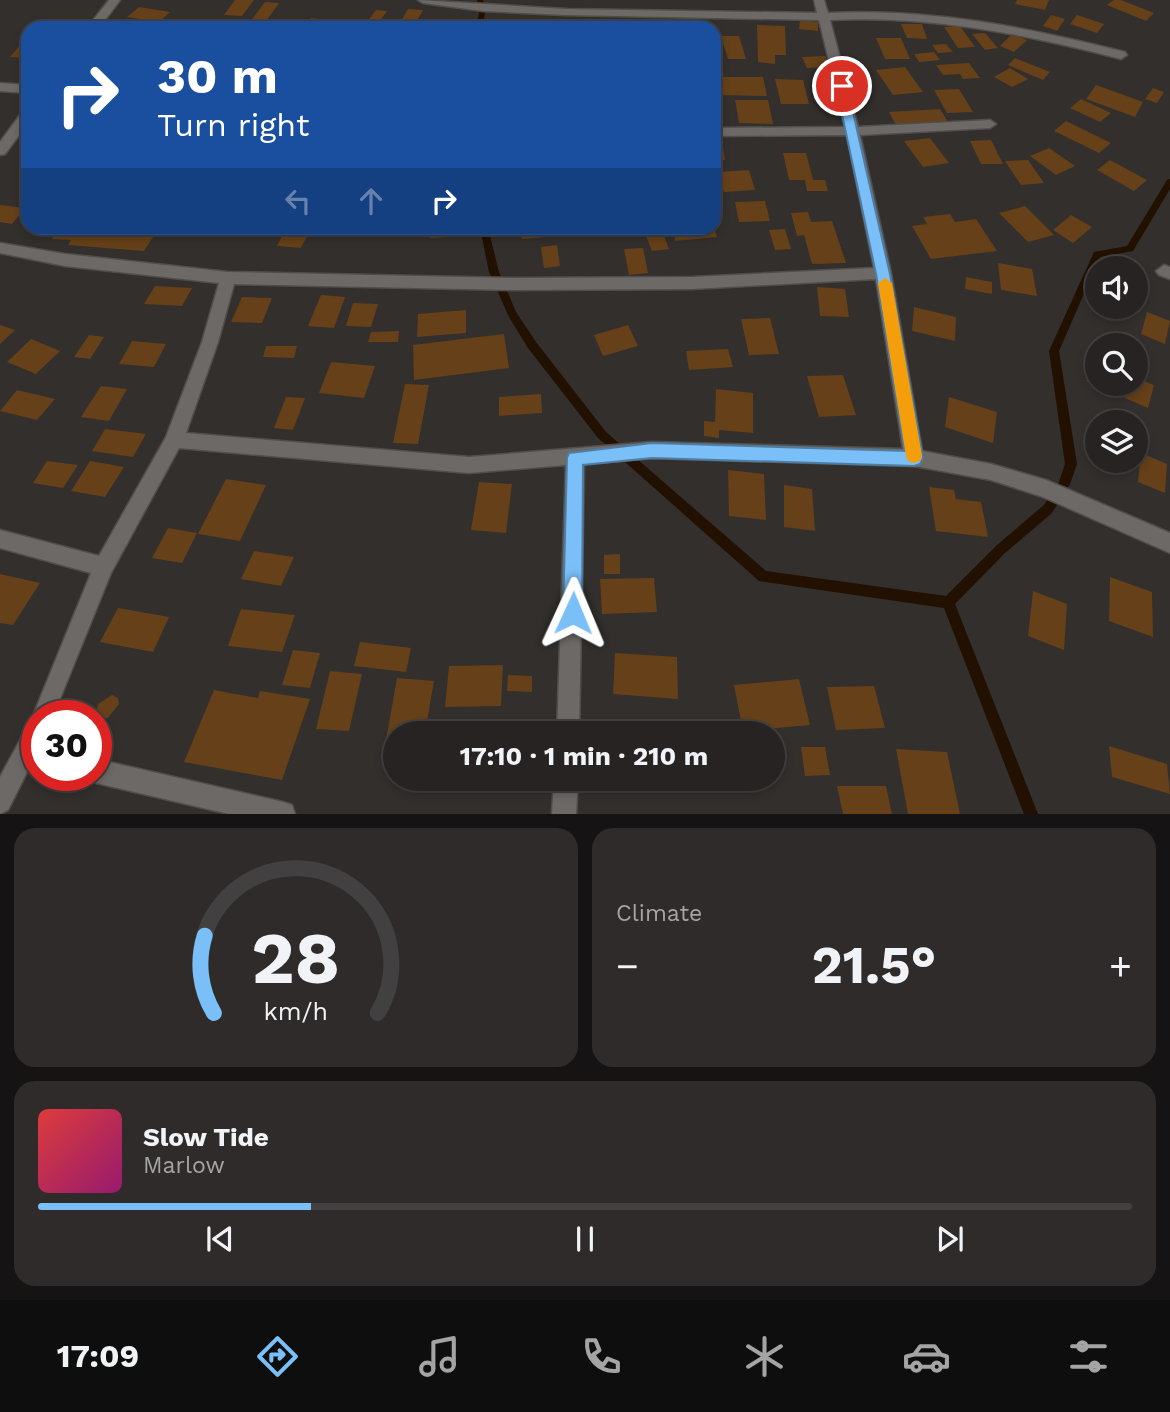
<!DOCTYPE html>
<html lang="en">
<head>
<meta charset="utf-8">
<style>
  body { margin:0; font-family:"Work Sans",sans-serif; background:#2e2b2a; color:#f1f3f6; height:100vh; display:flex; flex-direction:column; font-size:26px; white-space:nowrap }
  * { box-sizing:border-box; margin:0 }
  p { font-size:23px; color:#a4a4a5 }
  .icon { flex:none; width:38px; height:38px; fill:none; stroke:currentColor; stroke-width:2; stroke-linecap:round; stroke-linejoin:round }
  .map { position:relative; height:814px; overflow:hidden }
  .panel { display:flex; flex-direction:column; gap:14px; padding:14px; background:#151313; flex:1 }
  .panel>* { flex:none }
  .top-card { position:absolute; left:21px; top:21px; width:700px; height:214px; border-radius:21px; box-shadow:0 4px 10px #0003,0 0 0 2px #424040; background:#1a4fa0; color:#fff; overflow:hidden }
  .fabs { position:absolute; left:1085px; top:256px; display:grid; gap:14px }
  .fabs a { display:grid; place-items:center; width:63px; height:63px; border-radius:50%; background:#262322; box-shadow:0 4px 10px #0003,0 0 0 2px #424040; font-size:35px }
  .speed { position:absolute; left:21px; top:700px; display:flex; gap:14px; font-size:35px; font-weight:700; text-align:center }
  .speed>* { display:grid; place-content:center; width:91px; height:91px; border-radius:50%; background:#262322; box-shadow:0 4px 10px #0003,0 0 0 2px #424040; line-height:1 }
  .speed .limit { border:10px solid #d22; background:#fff; color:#111 }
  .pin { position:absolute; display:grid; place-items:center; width:60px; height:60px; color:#fff; margin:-30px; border:4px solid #fff; border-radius:50%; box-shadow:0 2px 7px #0007 }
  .me { position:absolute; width:77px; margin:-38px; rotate:1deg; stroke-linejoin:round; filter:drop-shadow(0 0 5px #0008) }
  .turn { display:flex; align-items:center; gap:24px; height:147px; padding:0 21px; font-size:32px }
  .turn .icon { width:91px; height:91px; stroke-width:2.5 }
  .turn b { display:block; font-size:49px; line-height:60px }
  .lanes { display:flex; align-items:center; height:66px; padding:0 21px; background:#0003; justify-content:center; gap:35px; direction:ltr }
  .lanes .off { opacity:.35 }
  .big { font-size:52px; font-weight:700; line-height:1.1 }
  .panel .card { flex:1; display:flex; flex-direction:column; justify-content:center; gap:10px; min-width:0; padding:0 24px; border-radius:21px; background:#2e2b2a }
  .panel .dial { align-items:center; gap:0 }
  .dial svg { height:182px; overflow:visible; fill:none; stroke:#424040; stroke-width:7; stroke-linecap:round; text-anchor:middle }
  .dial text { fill:#f1f3f6; stroke:none }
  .song { display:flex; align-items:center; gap:21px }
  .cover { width:84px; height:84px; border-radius:10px; background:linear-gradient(135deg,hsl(0 70% 55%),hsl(320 70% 35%)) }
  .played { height:7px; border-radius:4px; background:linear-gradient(90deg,#7abff8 25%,#424040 25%) }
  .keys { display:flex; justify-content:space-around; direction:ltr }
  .heat { display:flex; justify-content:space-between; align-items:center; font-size:38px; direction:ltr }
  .panel .tiles { flex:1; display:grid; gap:14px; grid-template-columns:1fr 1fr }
  .card:last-child { grid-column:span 2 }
  .trip { position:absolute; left:383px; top:721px; width:402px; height:70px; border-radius:35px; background:#262322; box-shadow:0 4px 10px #0003,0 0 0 2px #424040; font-weight:700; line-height:70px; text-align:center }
  .menu { display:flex; height:112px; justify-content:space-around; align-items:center; background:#0f0e0e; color:#a4a4a5 }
  .menu .icon { width:49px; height:49px }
  .menu .selected { color:#7abff8 }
  .menu b { font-size:32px; color:#f1f3f6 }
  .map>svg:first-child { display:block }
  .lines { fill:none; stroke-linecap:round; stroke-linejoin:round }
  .stream { fill:#221000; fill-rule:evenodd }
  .building { fill:#654018 }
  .minor-casing { stroke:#504e4c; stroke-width:3 }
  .minor { fill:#6c6966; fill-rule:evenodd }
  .route { fill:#7abff8; stroke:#4f7ca1; stroke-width:2 }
  .slow { fill:#f59e0b }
</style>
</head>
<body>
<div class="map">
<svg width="1170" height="814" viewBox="0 0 1170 814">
  <rect width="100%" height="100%" fill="#322f2d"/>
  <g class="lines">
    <path class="stream" d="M 477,0 L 483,0 L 486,8 L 482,28 L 476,28 L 480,8 Z
      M 1170,179 L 1170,189 L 1133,251 L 1100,257 L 1059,351 L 1077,464 L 1070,484 L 1052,513 L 1005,553 L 955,604 L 1038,814 L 1024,814 L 944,608 L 759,581 L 598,438 L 528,348 L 509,317 L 489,272 L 480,228 L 488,228 L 499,272 L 516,312 L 536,342 L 606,432 L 766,571 L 946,596 L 997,545 L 1044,505 L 1059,482 L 1065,464 L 1049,351 L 1094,252 L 1127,246 L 1167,180 Z"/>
  </g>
  <path class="building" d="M 235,0 L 254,0 L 242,16 L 224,15 Z
    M 1017,0 L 1049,0 L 1045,10 L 1015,4 Z
    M 1114,0 L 1121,0 L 1154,13 L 1146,21 L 1107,5 Z
    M 265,2 L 279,3 L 267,20 L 252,19 Z
    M 139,7 L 170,12 L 159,22 L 127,17 Z
    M 408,9 L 423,10 L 413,28 L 397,28 Z
    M 376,10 L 387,11 L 377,25 L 366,23 Z
    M 1051,15 L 1065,19 L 1057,31 L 1043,26 Z
    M 1077,15 L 1104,24 L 1097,33 L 1070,24 Z
    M 311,18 L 344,22 L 340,28 L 304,28 Z
    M 800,20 L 818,22 L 818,31 L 799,29 Z
    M 582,21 L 600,21 L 602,28 L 583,28 Z
    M 901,24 L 922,24 L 927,39 L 907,38 Z
    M 757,25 L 785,26 L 786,55 L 775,55 L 775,64 L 758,62 Z
    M 960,26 L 975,47 L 958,48 L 944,27 Z
    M 985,33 L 998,48 L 985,50 L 972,34 Z
    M 1012,34 L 1027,40 L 1014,52 L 1000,46 Z
    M 721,36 L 739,36 L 746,59 L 728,59 Z
    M 876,38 L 901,38 L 910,59 L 885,59 Z
    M 23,42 L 28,42 L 28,58 L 10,57 Z
    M 946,44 L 953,52 L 938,53 L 932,45 Z
    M 934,52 L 940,60 L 919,62 L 914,54 Z
    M 825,56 L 830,67 L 807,68 L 802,57 Z
    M 1015,58 L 1050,72 L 1043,80 L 1008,65 Z
    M 969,63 L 980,78 L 963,79 L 960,74 L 943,75 L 936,65 Z
    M 905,67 L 923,92 L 893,95 L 876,70 Z
    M 1010,68 L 1028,79 L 1012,87 L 994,77 Z
    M 717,77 L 763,77 L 767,96 L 719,95 Z
    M 775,79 L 803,80 L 809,104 L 781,104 Z
    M 1096,85 L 1143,102 L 1135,117 L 1086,99 Z
    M 1153,88 L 1164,92 L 1157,103 L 1145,99 Z
    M 959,89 L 973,112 L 947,113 L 934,90 Z
    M 1081,99 L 1111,113 L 1100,122 L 1070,108 Z
    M 735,100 L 768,100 L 773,124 L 739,123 Z
    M 940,109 L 948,122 L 896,125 L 889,112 Z
    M 1066,121 L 1111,143 L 1099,153 L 1054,131 Z
    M 930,138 L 949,163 L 923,167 L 904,141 Z
    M 991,140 L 1003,164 L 981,164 L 970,141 Z
    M 714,147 L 723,147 L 725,160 L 714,160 Z
    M 1049,148 L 1075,166 L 1056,175 L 1030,156 Z
    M 783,153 L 806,153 L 813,180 L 825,180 L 828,191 L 807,191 L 805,180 L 789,180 Z
    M 1028,160 L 1044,183 L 1021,185 L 1005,161 Z
    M 1110,160 L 1147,180 L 1134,191 L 1097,170 Z
    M 749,170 L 755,190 L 724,192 L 718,172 Z
    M 765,201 L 770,221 L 739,222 L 735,202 Z
    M 0,205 L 25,208 L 12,224 L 0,222 Z
    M 1025,206 L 1054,235 L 1028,242 L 999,213 Z
    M 808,212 L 811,222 L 832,221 L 846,263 L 812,264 L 804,235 L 797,236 L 791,213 Z
    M 950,214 L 955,222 L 976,219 L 997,251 L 931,259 L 912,226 L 927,224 L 923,217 Z
    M 1071,215 L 1092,227 L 1073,243 L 1053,230 Z
    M 60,228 L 159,228 L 144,251 L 68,245 L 71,240 L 52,239 Z
    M 286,228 L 311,228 L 301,248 L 277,246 Z
    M 416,228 L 467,228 L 451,237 L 431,238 Z
    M 520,228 L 556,228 L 558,236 L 522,239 Z
    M 672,228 L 714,228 L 717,237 L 675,241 Z
    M 785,229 L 791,249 L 775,250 L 769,230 Z
    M 663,233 L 669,249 L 652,251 L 646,236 Z
    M 557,245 L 560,266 L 544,268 L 541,247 Z
    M 643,248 L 648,273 L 629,275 L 624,249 Z
    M 998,263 L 1032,269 L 1037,296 L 1001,290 Z
    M 966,277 L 992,282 L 992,294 L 965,289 Z
    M 155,286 L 192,288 L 182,306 L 144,304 Z
    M 817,287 L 845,289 L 849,317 L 820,316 Z
    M 321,295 L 345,297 L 334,328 L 308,326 Z
    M 242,297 L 272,298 L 262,323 L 231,322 Z
    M 353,303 L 378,304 L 371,327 L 346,326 Z
    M 914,307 L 956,317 L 955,341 L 912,331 Z
    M 466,310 L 466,333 L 417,337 L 418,314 Z
    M 1147,312 L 1170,321 L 1165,344 L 1141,334 Z
    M 770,318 L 779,354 L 749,355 L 741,319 Z
    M 0,325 L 15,330 L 0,344 Z
    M 628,325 L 638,346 L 603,356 L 594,335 Z
    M 399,331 L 398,342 L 368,342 L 371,332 Z
    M 504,334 L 509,368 L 414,380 L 413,345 Z
    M 89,335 L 104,337 L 90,359 L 74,357 Z
    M 31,339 L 60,351 L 36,374 L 7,362 Z
    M 132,341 L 166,344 L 154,367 L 119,364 Z
    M 266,346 L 297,346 L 294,358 L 263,357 Z
    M 728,349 L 733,367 L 689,370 L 686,351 Z
    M 1093,360 L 1097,362 L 1097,383 L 1136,383 L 1136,378 L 1154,385 L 1148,408 L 1086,381 Z
    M 331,362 L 375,366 L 364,398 L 319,393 Z
    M 843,375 L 856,415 L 819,417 L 807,376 Z
    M 405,384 L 429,385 L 418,444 L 393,443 Z
    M 101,386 L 127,389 L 109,421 L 81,417 Z
    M 716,389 L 753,393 L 753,433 L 719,430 L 719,438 L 704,436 L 704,421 L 715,422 Z
    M 17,390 L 55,399 L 37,420 L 0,411 Z
    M 541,394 L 542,413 L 499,416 L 499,397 Z
    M 286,397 L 305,398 L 293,430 L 274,428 Z
    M 949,397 L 997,412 L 993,443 L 945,427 Z
    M 105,429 L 146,434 L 133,457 L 92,451 Z
    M 1141,453 L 1167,464 L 1165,493 L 1138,482 Z
    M 47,461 L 78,465 L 63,488 L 33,483 Z
    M 90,461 L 124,467 L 105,497 L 71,491 Z
    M 728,470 L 764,474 L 766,520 L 729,516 Z
    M 226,479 L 266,485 L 240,541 L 198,534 Z
    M 479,482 L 512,484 L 506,533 L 471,530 Z
    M 784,485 L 812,489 L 815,531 L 784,527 Z
    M 929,487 L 954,490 L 956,499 L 981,502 L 988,537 L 936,531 Z
    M 168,528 L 197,533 L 182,563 L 152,558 Z
    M 254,551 L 294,557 L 281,586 L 241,579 Z
    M 620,554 L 620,574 L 604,574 L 604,555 Z
    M 0,574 L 40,583 L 13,625 L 0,623 Z
    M 1110,577 L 1152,592 L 1153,637 L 1109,621 Z
    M 654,578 L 657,612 L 602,614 L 600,579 Z
    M 1033,591 L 1067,604 L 1064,650 L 1028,636 Z
    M 118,608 L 169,617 L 153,652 L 100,642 Z
    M 241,609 L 295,615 L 282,652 L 228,646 Z
    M 360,642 L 411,648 L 406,672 L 354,666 Z
    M 293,650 L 320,653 L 310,688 L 282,685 Z
    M 615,653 L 677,657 L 678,699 L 613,694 Z
    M 503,665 L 501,706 L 445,707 L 449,666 Z
    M 330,671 L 362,674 L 349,731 L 316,729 Z
    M 508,675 L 532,676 L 532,692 L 507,691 Z
    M 397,678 L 434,681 L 425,733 L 396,733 L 396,757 L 383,757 Z
    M 799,679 L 810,725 L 743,731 L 734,685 Z
    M 874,686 L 885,728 L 836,730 L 827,687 Z
    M 214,690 L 258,698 L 260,691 L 310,699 L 282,780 L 184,762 Z
    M 112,695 L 118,698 L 119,704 L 108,718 L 101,718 L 96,713 L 98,704 Z
    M 1109,746 L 1167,764 L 1170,794 L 1112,777 Z
    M 801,747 L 825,747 L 830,775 L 805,776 Z
    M 896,749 L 947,752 L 960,814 L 908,814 Z
    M 603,779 L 658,779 L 658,786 L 603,782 Z
    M 837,786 L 886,786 L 892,814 L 843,814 Z"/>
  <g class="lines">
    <g class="minor-casing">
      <path id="minor" d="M 109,0 L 120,0 L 99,28 L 87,28 Z
        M 418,0 L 566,9 L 817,13 L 814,0 L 824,0 L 828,13 C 930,8 1026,27 1125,52 L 1127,55 L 1121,59 C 1024,34 930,15 830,20 L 858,127 L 990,120 L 996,124 L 990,128 L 860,135 L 891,273 L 922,451 L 991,464 L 1046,480 L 1170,533 L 1170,553 L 1043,497 L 991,480 L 914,466 L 652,458 L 584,464 L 579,733 L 557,733 L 566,465 L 469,473 L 179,448 L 111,573 L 53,716 L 37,716 L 37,752 L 8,810 L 0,814 L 0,777 L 32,718 L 91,573 L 0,548 L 0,530 L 99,556 L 166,437 L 202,342 L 219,283 L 65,266 L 0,253 L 0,243 L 65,254 L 228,272 L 515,278 L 692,277 L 874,268 L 847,135 L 714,136 L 714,128 L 845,127 L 819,20 L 566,15 L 483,11 L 423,3 ZM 876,279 L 903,449 L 652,442 L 469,457 L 186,433 L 218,342 L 234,284 L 515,290 L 692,289 Z
        M 0,83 L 28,85 L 28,93 L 0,91 Z
        M 28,110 L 28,123 L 5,154 L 0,155 L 0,142 L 23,111 Z
        M 1164,265 L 1170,267 L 1170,279 L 1159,275 L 1156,271 Z
        M 96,759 L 283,802 L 292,805 L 295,814 L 229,814 L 96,783 L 88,779 L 86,775 L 96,775 Z
        M 554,779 L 578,779 L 576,814 L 552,814 Z"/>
    </g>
    <use href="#minor" class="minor"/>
  </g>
  <path class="route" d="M 842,82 L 847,86 L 890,274 L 923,458 L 920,464 L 914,466 L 652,458 L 583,465 L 582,613 L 579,620 L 573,623 L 566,620 L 563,613 L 567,458 L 569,453 L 652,443 L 905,451 L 876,274 L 836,86 Z"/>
  <path class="slow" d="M 885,278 L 892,283 L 922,456 L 920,461 L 914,463 L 908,461 L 906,456 L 878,283 Z"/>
</svg>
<div class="fabs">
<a><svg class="icon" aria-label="sound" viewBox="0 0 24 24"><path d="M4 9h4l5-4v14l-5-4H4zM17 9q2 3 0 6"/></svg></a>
<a><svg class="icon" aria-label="search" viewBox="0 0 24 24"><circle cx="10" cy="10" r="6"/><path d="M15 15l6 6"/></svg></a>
<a><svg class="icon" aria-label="layers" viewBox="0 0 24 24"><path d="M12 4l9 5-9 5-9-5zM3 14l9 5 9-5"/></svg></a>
</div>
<div class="speed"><div class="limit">30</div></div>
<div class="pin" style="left:842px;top:86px;background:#d93025"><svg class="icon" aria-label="arrive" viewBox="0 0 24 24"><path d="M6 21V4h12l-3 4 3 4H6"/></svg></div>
<svg class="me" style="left:573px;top:613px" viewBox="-20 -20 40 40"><path d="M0-17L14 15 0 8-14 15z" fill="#7abff8" stroke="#fff" stroke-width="4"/></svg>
<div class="trip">17:10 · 1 min · 210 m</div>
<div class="top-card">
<div class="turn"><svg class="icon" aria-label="right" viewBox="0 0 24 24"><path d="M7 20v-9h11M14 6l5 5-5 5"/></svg><div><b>30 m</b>Turn right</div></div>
<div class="lanes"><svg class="icon off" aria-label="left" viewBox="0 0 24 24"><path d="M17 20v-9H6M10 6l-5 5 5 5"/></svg><svg class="icon off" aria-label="ahead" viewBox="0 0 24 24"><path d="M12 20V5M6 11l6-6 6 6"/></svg><svg class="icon" aria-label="right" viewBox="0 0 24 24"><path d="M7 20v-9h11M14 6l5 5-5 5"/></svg></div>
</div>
</div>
<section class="panel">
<div class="tiles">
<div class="card dial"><svg viewBox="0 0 100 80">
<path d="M14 69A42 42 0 1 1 86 69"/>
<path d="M14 69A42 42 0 0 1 10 35" stroke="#7abff8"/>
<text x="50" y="56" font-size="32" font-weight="700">28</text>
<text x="50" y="72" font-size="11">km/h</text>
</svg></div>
<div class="card"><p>Climate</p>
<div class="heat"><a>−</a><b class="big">21.5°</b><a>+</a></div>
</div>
<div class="card">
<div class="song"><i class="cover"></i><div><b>Slow Tide</b><p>Marlow</p></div></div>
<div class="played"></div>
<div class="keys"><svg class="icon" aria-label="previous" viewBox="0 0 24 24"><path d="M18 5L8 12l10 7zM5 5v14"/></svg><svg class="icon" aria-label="pause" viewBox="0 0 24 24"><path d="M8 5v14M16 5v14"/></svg><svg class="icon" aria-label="next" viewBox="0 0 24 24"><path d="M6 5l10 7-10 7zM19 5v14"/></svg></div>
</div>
</div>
</section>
<nav class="menu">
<b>17:09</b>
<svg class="icon selected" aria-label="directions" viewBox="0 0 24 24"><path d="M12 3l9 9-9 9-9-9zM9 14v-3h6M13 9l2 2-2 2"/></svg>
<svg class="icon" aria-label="music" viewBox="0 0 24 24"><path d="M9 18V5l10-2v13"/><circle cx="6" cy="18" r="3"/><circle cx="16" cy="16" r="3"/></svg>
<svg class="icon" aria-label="phone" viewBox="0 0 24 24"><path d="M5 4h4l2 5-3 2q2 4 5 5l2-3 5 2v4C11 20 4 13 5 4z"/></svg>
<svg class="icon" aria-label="climate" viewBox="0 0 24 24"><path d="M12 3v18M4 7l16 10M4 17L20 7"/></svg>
<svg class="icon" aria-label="car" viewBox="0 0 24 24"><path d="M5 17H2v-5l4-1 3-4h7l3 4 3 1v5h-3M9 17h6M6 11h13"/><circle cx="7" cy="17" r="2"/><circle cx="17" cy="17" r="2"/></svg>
<svg class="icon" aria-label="filters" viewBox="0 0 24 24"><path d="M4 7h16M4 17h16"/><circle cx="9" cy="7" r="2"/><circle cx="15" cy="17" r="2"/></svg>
</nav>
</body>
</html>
